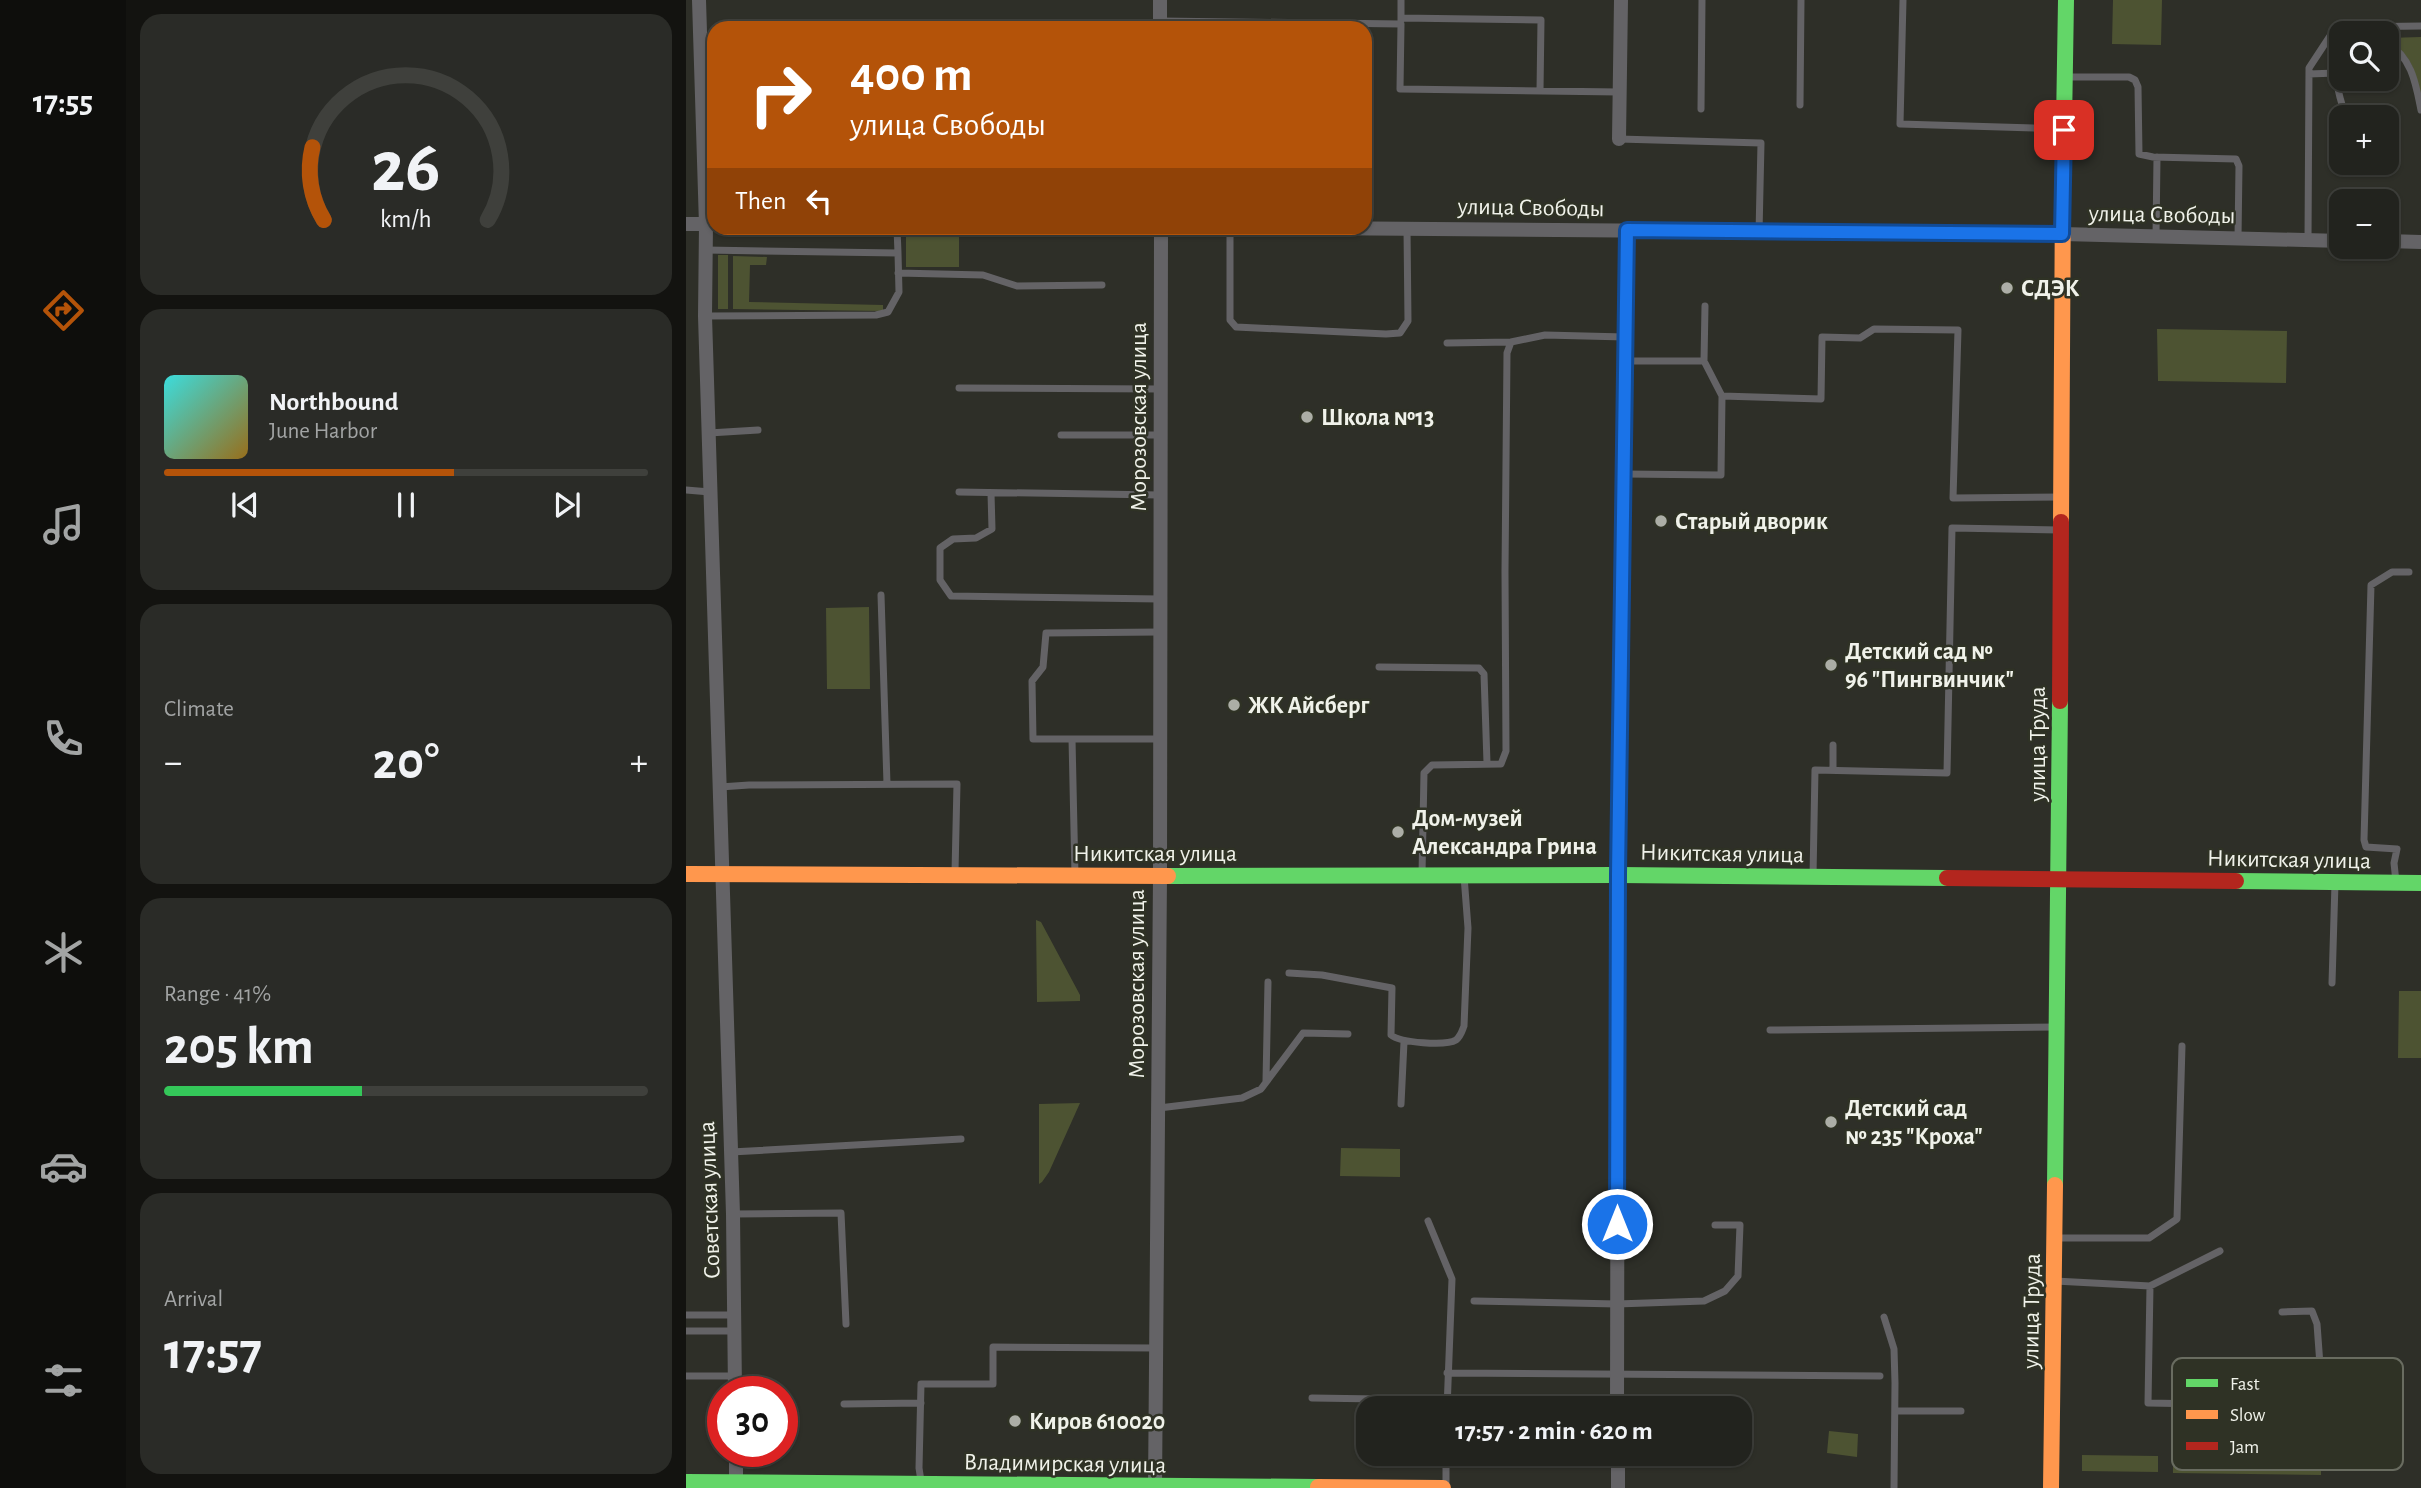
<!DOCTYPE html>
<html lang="en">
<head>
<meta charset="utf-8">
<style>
  body { margin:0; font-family:"Alegreya Sans",sans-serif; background:#2a2b27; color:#f1f3f6; height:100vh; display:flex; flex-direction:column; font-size:26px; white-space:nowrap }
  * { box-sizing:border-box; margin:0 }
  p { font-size:23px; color:#a2a4a4 }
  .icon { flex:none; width:38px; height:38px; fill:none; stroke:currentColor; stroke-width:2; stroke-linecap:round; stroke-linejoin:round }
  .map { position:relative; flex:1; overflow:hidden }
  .sheet { display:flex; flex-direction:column; gap:14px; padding:14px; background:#131310; width:560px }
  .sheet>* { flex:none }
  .guide { position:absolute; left:21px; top:21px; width:665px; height:214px; border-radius:21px; box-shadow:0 2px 5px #0004,0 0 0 2px #3f403c; background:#b45309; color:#fff; overflow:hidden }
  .controls { position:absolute; left:1643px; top:21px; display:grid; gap:14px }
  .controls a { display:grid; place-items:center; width:70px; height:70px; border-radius:14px; background:#22231e; box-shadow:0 2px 5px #0004,0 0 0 2px #3f403c; font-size:35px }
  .speed { position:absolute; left:21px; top:1376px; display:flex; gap:14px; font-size:35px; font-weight:700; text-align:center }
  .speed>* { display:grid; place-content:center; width:91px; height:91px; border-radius:50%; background:#22231e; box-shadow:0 2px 5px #0004,0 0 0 2px #3f403c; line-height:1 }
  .speed .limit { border:10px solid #d22; background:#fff; color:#111 }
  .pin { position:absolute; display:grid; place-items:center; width:60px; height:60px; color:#fff; margin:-30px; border-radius:14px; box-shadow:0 4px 10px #0006 }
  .me { position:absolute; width:77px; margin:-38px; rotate:0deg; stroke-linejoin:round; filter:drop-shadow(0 0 5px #0008) }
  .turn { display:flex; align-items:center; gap:24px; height:147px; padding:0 28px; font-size:32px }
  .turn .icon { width:91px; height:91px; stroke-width:2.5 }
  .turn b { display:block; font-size:49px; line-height:60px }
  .then { display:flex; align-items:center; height:66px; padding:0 28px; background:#0003; gap:14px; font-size:26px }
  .big { font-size:52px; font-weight:600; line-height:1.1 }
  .sheet .tile { flex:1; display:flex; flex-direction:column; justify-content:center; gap:10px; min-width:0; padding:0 24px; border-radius:21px; background:#2a2b27 }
  .sheet .dial { align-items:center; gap:0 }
  .dial svg { height:182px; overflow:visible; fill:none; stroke:#3f403c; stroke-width:7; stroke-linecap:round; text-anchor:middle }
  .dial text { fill:#f1f3f6; stroke:none }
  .song { display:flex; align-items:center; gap:21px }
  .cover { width:84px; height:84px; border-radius:10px; background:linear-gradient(135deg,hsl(180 70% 55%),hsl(40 70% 35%)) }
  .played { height:7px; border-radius:4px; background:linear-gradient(90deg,#b45309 60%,#3f403c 60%) }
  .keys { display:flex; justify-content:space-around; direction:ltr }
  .heat { display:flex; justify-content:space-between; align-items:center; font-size:38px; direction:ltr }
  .charge { height:10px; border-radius:5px; background:linear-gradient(90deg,#34c759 41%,#3f403c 0) }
  .trip { position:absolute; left:670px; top:1396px; width:396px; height:70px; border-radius:21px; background:#22231e; box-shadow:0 2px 5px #0004,0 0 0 2px #3f403c; font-weight:600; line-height:70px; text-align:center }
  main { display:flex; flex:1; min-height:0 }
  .tab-bar { display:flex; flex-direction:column; width:126px; justify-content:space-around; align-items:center; background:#0e0e0c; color:#a2a4a4 }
  .tab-bar .icon { width:49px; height:49px }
  .tab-bar .selected { color:#b45309 }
  .tab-bar b { font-size:32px; color:#f1f3f6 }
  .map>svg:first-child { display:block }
  .green { fill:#4d5332 }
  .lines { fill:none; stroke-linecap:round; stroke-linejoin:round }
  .lane { stroke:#646366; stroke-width:7 }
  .street { stroke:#646366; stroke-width:14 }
  .fast { stroke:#63d668; stroke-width:16 }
  .slow { stroke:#ff974d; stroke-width:16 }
  .jam { stroke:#b3261e; stroke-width:16 }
  .route-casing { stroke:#114b97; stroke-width:18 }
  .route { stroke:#1a73e8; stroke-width:12 }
  .poi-dot { fill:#acaea6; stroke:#2f3225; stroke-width:2.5 }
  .labels { text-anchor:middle; stroke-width:5; stroke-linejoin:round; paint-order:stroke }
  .street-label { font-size:24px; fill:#f0f2ea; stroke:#2f3225 }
  .poi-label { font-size:24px; font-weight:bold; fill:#f0f2ea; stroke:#2f3225; text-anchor:start }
  .key { fill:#2f3225; stroke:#696c60; stroke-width:2 }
  .key-label { font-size:19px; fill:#f0f2ea }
</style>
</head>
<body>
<main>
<nav class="tab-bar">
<b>17:55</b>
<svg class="icon selected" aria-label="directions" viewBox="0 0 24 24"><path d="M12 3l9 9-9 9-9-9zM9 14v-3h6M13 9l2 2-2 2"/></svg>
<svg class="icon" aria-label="music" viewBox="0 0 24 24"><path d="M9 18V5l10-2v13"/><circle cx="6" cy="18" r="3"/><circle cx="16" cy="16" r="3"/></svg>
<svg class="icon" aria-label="phone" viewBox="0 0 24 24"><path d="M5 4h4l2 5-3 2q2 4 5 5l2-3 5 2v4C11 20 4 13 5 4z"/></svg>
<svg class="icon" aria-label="climate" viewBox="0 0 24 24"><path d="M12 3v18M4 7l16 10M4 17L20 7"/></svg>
<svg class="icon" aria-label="car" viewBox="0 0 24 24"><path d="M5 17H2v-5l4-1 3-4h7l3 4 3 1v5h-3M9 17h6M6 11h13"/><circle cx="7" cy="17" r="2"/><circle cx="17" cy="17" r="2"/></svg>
<svg class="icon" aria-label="filters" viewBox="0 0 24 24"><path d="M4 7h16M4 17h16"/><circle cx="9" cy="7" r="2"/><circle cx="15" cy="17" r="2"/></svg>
</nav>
<section class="sheet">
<div class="tile dial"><svg viewBox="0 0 100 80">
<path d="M14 69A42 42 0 1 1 86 69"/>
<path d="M14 69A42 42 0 0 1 9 37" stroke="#b45309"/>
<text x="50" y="56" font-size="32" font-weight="700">26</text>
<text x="50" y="72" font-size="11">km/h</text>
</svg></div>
<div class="tile">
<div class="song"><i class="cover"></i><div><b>Northbound</b><p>June Harbor</p></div></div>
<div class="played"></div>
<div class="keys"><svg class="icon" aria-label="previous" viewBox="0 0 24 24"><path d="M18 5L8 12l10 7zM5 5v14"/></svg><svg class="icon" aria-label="pause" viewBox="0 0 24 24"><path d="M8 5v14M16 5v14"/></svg><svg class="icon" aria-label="next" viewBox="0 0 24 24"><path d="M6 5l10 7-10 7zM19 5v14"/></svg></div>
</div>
<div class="tile"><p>Climate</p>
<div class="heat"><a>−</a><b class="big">20°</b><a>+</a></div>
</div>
<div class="tile"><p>Range · 41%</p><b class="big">205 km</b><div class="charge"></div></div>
<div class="tile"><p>Arrival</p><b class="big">17:57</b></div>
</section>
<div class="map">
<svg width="1735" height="1488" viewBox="0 0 1735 1488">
  <rect width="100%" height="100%" fill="#2e2f28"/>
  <path class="green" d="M 1427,0 L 1476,0 L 1475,45 L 1426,44 Z
    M 1735,37 L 1735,96 C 1728,67 1726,57 1701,38 Z
    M 64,228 L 203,229 L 203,237 L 64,235 Z
    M 220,234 L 273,235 L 273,267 L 220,267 Z
    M 32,255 L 42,255 L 42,309 L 32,309 Z
    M 47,256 L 81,257 L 80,265 L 64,265 L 63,302 L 197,305 L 197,311 L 47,309 Z
    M 1471,329 L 1601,331 L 1600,383 L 1472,381 Z
    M 183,607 L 184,689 L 141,689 L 140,608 Z
    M 350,920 L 355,922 L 394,995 L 394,1001 L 351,1002 Z
    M 1713,991 L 1735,991 L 1735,1058 L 1712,1058 Z
    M 394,1103 L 363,1172 L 356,1182 L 353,1184 L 353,1104 Z
    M 655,1148 L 714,1149 L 714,1177 L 654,1176 Z
    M 1143,1431 L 1172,1434 L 1171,1457 L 1141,1453 Z
    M 1396,1455 L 1472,1456 L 1472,1472 L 1396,1471 Z
    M 1487,1455 L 1635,1457 L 1635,1475 L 1487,1473 Z"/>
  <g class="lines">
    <path class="lane" d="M 1217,0 L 1214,124 L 1377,129
      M 715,18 L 855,20 L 854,91
      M 715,20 L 715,0
      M 474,21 L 715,24 L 714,89 L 933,92
      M 1701,43 C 1726,57 1730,85 1735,110
      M 1656,56 C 1646,77 1653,96 1660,117
      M 1623,74 L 1650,73
      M 1380,77 L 1443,77 L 1449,80 L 1452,87 L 1453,154 L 1467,157 L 1550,159 L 1553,166 L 1552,238
      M 1114,105 L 1115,0
      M 1015,109 L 1016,0
      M 933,139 L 1075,143 L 1073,233
      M 544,228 L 544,320 L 550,327 L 700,334 L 714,333 L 722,321 L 721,229
      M 1470,236 L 1471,157
      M 1622,240 L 1623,68 L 1644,36 L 1662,27 L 1735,26
      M 19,250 L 212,253 L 211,228
      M 212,273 L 297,275 L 331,286 L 416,285
      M 19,316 L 190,315 L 202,312 L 213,292 L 212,253
      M 761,343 L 825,342
      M 940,361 L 1018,361 L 1036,396 L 1135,399 L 1136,337 L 1174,338 L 1188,329 L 1272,330 L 1267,498 L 1375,497
      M 1018,361 L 1019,306
      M 273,388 L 474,389
      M 23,433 L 72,430
      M 375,435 L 474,435
      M 938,474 L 1035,475 L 1036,396
      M 0,490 L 24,492
      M 273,492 L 474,495
      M 305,493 L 306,529 L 290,538 L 267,539 L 254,548 L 254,580 L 265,596 L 474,599
      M 195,595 L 201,784
      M 693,667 L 793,668 L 798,674 L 801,763
      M 386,739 L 389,875
      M 474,739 L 347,739 L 346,681 L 357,667 L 360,633 L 474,632
      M 1147,770 L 1147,745
      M 34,787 L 63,785 L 271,784 L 269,872
      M 736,874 L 738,773 L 746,765 L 815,764 L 820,751 L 819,572 L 821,353 L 825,342 L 859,335 L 939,337
      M 1127,876 L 1129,770 L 1261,773 L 1266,528 L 1373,530
      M 1710,882 L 1708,863 L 1711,849 L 1680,847 L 1678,840 L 1685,585 L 1706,572 L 1723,572
      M 603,973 L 636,975 L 706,988 L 705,1035 C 714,1043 760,1046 770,1040 C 775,1036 776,1031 778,1026 L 782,928 L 778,876
      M 1646,983 L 1649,883
      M 1084,1030 L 1371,1027
      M 580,1081 L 582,982
      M 715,1104 L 718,1042
      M 473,1108 L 556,1098 L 575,1089 L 617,1033 L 662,1034
      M 45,1152 L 275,1139
      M 47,1214 L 155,1213 L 160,1324
      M 742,1221 L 766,1279 L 761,1409
      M 1369,1238 L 1463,1238 L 1491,1219 L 1496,1046
      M 1369,1281 L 1464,1286 L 1462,1403 L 1637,1406 L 1631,1324 L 1626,1311 L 1596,1312
      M 1464,1286 L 1534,1251
      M 788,1301 L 931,1304 L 1018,1301 L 1039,1291 L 1052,1276 L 1054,1225 L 1029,1225
      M 0,1315 L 47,1315
      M 1198,1317 L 1208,1349 L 1209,1383 L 1208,1488
      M 0,1331 L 48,1331
      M 761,1373 L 1194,1376
      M 0,1376 L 49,1376
      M 626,1398 L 761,1400
      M 158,1404 L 235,1403
      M 1209,1411 L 1275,1411
      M 235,1481 L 233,1468 L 235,1384 L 307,1384 L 307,1347 L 470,1348
      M 760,1487 L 760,1454"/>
    <path class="street" d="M 13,0 L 20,225 L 19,316 L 47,1214 L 49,1391
      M 474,0 L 474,28
      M 933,139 L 935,0
      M 0,224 L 27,224
      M 623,228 L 1376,234 L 1656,241
      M 1701,241 L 1735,242
      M 931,1409 L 932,875 L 941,230
      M 50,1451 L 50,1483
      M 932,1454 L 932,1488
      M 469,1488 L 474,876 L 475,228"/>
    <path class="fast" d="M 1377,186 L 1380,0
      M 482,876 L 932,875 L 1261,878
      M 1550,881 L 1735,883
      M 1369,1185 L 1374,701
      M 0,1482 L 632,1487"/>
    <path class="slow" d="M 1375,522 L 1377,186
      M 0,874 L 482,876
      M 632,1487 L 757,1488
      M 1365,1488 L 1369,1185"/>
    <path class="jam" d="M 1374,701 L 1375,522
      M 1261,878 L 1550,881"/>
  </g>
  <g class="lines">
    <g class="route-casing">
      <path id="route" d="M 931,1224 L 932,874 L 941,230 L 1376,234 L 1378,130"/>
    </g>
    <use href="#route" class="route"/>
  </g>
  <g class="poi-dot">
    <circle cx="1321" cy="288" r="7"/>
    <circle cx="621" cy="417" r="7"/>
    <circle cx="975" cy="521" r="7"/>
    <circle cx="1145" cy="665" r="7"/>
    <circle cx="548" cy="705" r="7"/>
    <circle cx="712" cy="832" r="7"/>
    <circle cx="1145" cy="1122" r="7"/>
    <circle cx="329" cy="1421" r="7"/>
  </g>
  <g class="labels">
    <g class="street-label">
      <text transform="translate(845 207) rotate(1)" y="8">улица Свободы</text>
      <text transform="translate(1476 214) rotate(1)" y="8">улица Свободы</text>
      <text transform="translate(452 417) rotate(-90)" y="8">Морозовская улица</text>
      <text transform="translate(1351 744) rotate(-90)" y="8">улица Труда</text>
      <text x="469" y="861">Никитская улица</text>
      <text transform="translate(1036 853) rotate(1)" y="8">Никитская улица</text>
      <text transform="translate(1603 859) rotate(1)" y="8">Никитская улица</text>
      <text transform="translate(450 984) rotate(-90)" y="8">Морозовская улица</text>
      <text transform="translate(23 1200) rotate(-92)" y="8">Советская улица</text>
      <text transform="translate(1345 1311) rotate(-89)" y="8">улица Труда</text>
      <text transform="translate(379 1463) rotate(1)" y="8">Владимирская улица</text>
    </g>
    <g class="poi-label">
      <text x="1335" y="296">СДЭК</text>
      <text x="635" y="425">Школа №13</text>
      <text x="989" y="529">Старый дворик</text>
      <text x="1159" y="659">Детский сад №<tspan x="1159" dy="28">96 "Пингвинчик"</tspan></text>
      <text x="562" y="713">ЖК Айсберг</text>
      <text x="726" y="826">Дом-музей<tspan x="726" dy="28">Александра Грина</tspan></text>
      <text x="1159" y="1116">Детский сад<tspan x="1159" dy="28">№ 235 "Кроха"</tspan></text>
      <text x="343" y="1429">Киров 610020</text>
    </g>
  </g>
  <rect x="1486" y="1358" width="231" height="112" rx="10" class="key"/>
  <rect x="1500" y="1379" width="32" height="8" fill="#63d668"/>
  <rect x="1500" y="1410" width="32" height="9" fill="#ff974d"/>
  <rect x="1500" y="1442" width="32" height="8" fill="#b3261e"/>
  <g class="key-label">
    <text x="1544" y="1390">Fast</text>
    <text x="1544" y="1421">Slow</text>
    <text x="1544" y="1453">Jam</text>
  </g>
</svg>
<div class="controls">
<a><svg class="icon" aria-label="search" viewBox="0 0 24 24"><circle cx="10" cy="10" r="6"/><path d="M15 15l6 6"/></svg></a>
<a>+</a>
<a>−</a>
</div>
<div class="speed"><div class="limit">30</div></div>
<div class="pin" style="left:1378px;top:130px;background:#d93025"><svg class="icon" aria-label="arrive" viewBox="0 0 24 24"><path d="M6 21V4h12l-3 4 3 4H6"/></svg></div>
<svg class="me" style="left:931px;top:1224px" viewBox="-20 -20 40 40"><circle r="17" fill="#1a73e8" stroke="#fff" stroke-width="3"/><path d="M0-11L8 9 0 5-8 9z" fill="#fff"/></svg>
<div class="trip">17:57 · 2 min · 620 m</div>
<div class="guide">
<div class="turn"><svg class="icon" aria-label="right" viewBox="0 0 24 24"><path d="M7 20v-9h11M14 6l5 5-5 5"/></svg><div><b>400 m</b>улица Свободы</div></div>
<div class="then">Then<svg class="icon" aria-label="left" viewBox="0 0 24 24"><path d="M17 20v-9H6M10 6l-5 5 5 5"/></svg></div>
</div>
</div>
</main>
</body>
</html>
